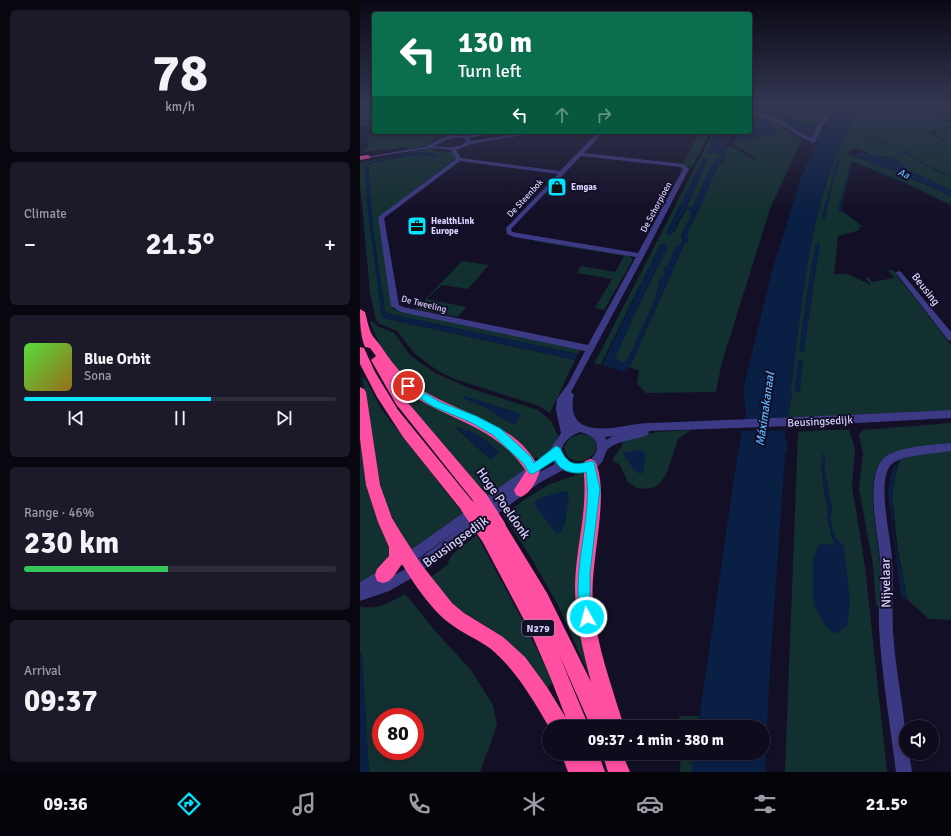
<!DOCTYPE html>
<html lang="en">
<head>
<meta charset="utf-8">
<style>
  body { margin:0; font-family:Signika,sans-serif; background:#1c1929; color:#f1f3f6; height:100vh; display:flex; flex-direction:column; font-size:15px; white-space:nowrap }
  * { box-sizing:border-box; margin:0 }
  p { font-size:13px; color:#9b9ba3 }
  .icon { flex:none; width:22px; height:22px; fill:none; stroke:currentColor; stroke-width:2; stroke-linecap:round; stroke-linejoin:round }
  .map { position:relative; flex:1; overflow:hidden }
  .drawer { display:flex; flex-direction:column; gap:10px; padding:10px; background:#08060f; width:360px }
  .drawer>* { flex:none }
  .hud { position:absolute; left:12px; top:12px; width:380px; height:122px; border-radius:4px; box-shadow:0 2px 6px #0003,0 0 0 1px #2e2b3b; background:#0b6e4f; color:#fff; overflow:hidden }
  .controls { position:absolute; left:539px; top:720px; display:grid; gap:8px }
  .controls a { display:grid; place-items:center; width:40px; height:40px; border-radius:50%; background:#0e0b1c; box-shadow:0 2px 6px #0003,0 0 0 1px #2e2b3b; font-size:20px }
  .speed { position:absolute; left:12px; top:708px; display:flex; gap:8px; font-size:20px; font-weight:700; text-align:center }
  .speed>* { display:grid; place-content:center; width:52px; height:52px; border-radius:50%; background:#0e0b1c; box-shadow:0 2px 6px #0003,0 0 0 1px #2e2b3b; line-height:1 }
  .speed .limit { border:6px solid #d22; background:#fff; color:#111 }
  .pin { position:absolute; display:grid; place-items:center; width:34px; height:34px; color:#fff; margin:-17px; border:2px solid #fff; border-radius:50%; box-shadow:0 1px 4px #0007 }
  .me { position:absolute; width:44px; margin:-22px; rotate:353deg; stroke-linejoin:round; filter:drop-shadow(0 0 3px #0008) }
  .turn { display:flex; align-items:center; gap:14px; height:84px; padding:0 20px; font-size:18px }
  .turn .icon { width:52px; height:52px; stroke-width:2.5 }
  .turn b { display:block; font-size:28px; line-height:34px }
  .lanes { display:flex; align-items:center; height:38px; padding:0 20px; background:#0003; justify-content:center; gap:20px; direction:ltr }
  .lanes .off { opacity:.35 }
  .big { font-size:30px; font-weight:700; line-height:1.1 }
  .drawer .card { flex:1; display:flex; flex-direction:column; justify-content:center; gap:6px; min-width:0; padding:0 14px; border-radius:6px; background:#1c1929 }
  .drawer .dial { align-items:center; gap:0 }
  .dial b { font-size:52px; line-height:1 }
  .song { display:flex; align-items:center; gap:12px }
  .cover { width:48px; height:48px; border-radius:6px; background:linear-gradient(135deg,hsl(110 70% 55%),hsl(40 70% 35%)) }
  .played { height:4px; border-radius:2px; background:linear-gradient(90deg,#00e5ff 60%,#2e2b3b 60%) }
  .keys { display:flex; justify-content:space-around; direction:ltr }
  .heat { display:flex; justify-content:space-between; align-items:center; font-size:22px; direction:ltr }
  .charge { height:6px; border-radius:3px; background:linear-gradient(90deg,#34c759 46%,#2e2b3b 0) }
  .trip { position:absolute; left:182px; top:720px; width:228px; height:40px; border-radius:20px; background:#0e0b1c; box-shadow:0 2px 6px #0003,0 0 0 1px #2e2b3b; font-weight:700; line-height:40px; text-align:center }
  .menu { display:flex; height:64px; justify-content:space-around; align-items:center; background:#06040b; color:#9b9ba3 }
  .menu .icon { width:28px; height:28px }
  .menu .current { color:#00e5ff }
  .menu b { font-size:18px; color:#f1f3f6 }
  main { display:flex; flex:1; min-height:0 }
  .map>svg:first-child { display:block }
  .green { fill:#12302f; fill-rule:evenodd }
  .water { fill:#0a1f44 }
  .pier { fill:#130f26 }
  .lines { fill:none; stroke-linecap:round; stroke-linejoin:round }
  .minor { fill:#3d3a85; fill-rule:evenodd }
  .highway { fill:#ff4fa3; fill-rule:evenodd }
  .highway-bridge { stroke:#ff4fa3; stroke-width:15 }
  .route { fill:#00e5ff; stroke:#0095a6 }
  .labels { text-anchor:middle; stroke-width:4; stroke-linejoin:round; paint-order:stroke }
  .far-poi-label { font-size:9px; font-weight:bold; fill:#d9d4ff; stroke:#130f26; text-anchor:start }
  .far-street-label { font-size:9px; fill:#d9d4ff; stroke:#130f26 }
  .far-water-label { font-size:10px; font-style:italic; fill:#62b6ff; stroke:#130f26 }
  .shield { fill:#130f26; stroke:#9e99be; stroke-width:1 }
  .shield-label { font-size:10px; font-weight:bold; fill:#d9d4ff }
  .street-label { font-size:11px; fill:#d9d4ff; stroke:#130f26 }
  .water-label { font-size:12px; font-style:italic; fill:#62b6ff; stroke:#130f26 }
  .near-street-label { font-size:13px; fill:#d9d4ff; stroke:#130f26 }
</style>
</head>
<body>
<main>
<section class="drawer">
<div class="card dial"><b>78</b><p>km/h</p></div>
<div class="card"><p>Climate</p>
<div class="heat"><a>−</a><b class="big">21.5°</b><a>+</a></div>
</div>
<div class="card">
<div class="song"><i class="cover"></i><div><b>Blue Orbit</b><p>Sona</p></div></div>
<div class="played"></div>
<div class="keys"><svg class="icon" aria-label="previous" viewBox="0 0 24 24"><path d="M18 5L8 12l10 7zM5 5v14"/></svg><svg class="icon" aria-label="pause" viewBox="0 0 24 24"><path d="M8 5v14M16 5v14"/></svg><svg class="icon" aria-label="next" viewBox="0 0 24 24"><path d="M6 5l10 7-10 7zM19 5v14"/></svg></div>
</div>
<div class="card"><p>Range · 46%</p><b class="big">230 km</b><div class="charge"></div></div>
<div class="card"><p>Arrival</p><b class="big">09:37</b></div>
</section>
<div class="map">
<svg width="591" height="772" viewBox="0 0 591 772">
  <rect width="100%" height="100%" fill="#130f26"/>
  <path class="green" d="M 4,104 L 14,104 L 14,125 L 0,127 L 0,112 Z
    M 396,104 L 404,104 L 447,134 L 444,137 L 431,128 L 402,113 L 404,111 Z
    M 412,104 L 439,104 L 446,111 L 448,121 L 447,108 L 443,104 L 475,104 L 456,131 L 454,130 L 456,126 L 439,122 Z
    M 503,104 L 506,106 L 508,104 L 528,104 L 525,108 L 528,119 L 508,134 L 509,138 L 525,145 L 536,147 L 513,140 L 510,138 L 509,135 L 527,122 L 529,115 L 527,108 L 530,104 L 558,104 L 591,123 L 591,126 L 568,132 L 590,144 L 573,132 L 591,128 L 591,176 L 566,165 L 544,150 L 546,153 L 537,153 L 547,154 L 574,170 L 591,177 L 591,190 L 547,170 L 539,161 L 530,157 L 509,155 L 507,154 L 510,154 L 497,148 L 490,150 L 488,155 L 527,168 L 591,196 L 591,205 L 539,180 L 491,161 L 480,211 L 485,213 L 503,227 L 498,227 L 500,230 L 478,236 L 474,274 L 487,274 L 511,285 L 505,277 L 508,277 L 512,282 L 534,278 L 528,270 L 533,270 L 591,345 L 591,410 L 427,418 L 432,393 L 430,391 C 443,299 450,182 503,104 ZM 456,243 L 460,244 L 439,352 L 449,281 ZM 438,361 L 443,362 L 439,392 L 435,391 Z
    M 561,104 L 575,104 L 590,112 L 591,121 Z
    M 405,115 L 442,140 L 411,206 L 362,362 L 356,392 L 286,393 L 277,384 L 279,371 L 270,367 L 324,244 L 327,235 L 359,164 L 364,161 L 366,147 L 373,147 L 394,160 L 397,159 L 375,145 L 374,142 L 414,134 L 420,132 L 409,124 L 404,117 Z
    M 25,132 L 78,132 L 80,135 L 87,134 L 73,140 L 69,145 L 48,149 L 47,147 L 3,152 L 3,149 L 8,148 L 8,136 Z
    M 340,132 L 350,132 L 332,167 L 322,165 Z
    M 353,132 L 356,132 L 346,153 L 359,153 L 360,156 L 351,166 L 333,207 L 330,208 L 327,206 L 348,159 L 343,158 L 306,234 L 314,232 L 326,209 L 332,210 L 330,214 L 331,216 L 321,236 L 323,241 L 321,244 L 315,248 L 309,263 L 304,268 L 304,276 L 300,279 L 295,300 L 268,359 L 264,363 L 255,359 L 255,357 C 272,320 289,283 307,247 L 305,244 L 300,245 L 241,364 L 234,364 Z
    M 70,148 L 75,151 L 92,152 L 96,158 L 19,217 L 33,309 L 221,349 L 218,354 L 29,314 L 25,311 L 13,229 L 8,165 C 19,160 49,155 60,154 C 67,154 73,159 78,155 C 55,148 29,158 6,164 L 21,313 L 23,318 L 215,360 L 190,413 L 179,406 L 95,379 L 78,371 L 54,353 L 37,331 L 20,324 L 16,320 L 10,292 L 0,183 L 0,163 Z
    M 174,240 L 269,255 L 272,258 L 272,261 L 244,310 L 235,308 L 252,279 L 217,273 L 221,266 L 255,272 L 264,256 L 173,241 Z
    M 102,261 L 129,265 L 108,289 L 82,285 L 67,299 L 106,307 L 98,317 L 56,309 Z
    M 13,321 L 17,326 L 34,333 L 50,355 L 75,373 L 109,388 L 178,410 L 191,421 L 198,436 L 193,451 L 180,458 L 172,458 L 58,390 L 31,365 L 18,341 L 10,322 ZM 103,398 L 146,409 L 161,415 L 152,424 L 121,405 Z
    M 29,374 L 135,434 L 169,470 L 128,498 L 68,428 L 44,398 ZM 96,427 L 123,439 L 131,460 L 96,428 Z
    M 2,378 L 5,378 L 22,410 L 105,516 L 50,555 L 24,500 L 19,482 L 6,395 Z
    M 0,421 L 7,488 L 20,526 L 33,552 L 30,565 L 0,586 Z
    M 591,423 L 591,443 C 577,445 538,448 528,455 C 500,473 519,538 520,566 C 521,580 520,593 520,607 L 516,606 L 513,565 L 499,488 L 503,454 L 499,435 L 502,430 Z
    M 331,430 L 318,439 L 307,472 L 302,481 L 295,487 L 286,489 L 277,488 L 268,482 L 260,465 L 252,460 L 262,446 L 263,440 L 296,432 ZM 284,452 L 284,472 L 274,470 L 268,459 Z
    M 466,430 L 489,430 L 493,441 L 495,452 L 492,486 L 505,566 L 527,772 L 425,772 L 438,432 ZM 465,455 L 464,466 L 472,511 L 470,519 L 475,537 L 484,547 L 453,558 L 475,547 L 467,518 L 467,503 L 465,497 L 461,464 Z
    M 220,434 C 229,434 236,437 237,447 C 232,461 218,466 207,456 L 204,447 L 210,438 Z
    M 591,451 L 591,620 L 569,619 L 547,599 L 538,550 L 532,497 L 535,477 L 540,459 L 545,456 Z
    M 230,470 L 221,572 L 240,700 L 198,605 L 170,556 L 143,515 L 167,498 L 188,485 Z
    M 117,535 L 166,627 L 193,682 L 188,687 L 153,648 L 129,628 L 103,612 L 81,593 L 70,578 L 87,565 L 91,556 L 96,551 Z
    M 45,594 L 77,633 L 111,670 L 133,705 L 137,725 L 120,772 L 9,772 L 2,657 L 0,651 L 0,606 C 17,611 31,602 45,594 ZM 21,717 L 55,717 L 55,751 L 21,751 Z
    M 319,716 L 339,716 L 338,727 L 320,727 Z
    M 321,753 L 334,753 L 332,772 L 320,772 Z"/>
  <path class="water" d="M 404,104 L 412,104 L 442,124 L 455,126 L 453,130 L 455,131 L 454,135 L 443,133 Z
    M 480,104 L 503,104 C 450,182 443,299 431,391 L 432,393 L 425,434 L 428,450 L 425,454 L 410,667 L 405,772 L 332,772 L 334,753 L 403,753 L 403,727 L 338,727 L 377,458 L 386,412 L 383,390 L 412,271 L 441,178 L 459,136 Z
    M 528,104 L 530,104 L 527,108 L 529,119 L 509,134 L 510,138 L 541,149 L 566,165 L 591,177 L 567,167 L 547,154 L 537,154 L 545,153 C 539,145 519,144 509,138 L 508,134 L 528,119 L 525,108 Z
    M 404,117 L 409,124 L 420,132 L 374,142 L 378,132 L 390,132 L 390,118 Z
    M 356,132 L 362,132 L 358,140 L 360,142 L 364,140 L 368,132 L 372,132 L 366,147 L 364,161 L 359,165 L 327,235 L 329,241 L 324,244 L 319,255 L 270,367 L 263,371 L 242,365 L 300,245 L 302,244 L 307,245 L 305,254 L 294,272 L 255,357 L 255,359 L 264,363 L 268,359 L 295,300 L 300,279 L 304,276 L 304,268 L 309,263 L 315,248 L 321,244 L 323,241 L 321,236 L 331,216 L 330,214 L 331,210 L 325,209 L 311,235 L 306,234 L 343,158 L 348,159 L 327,206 L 330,208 L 333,207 L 351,166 L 360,156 L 359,153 C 353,152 350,155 346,153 Z
    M 59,152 L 79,154 L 75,157 L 58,155 L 22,161 L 8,165 L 13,229 L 25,311 L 29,314 L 218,354 L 215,360 L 23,318 L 21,313 L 7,204 L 5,165 L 20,160 Z
    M 501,152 L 509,155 L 530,158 L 540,162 L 547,170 L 591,190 L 591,196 L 554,179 L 498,157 L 494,155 Z
    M 478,158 L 481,159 L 472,186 L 465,219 L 461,219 Z
    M 491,161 L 539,180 L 591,205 L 591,206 L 554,187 L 492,162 L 481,209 L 503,227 L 485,213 L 478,210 Z
    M 456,243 L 460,243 L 444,353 L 439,352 L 449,281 Z
    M 438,360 L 443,361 L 440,392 L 434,391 Z
    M 105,396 L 161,414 L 155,424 L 152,424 L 121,405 L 103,398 Z
    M 96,427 C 112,430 128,440 139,452 L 131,460 Z
    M 280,450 L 284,452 L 285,455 L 284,472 L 280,474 L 274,470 L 263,454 L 265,452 Z
    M 463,453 L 465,454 L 464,466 L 472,511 L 470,519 L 475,537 L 484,546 L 490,601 L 487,626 L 475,634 L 466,627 L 453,604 L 453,558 L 458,545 L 463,543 L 475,546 L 467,518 L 467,503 L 465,497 L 461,464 Z
    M 535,465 L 538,466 C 524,508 539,558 547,599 L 541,597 L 528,492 L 531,475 Z
    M 203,491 L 208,492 L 209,496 L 205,524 L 201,532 L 196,533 L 176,507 L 174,503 L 177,499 Z
    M 0,651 L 2,657 L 9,772 L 0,772 Z"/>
  <path class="pier" d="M 429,419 L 428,430 L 380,431 L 382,420 Z"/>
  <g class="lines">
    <path class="minor" d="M 475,104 L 479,104 L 463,125 L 455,142 L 453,143 L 451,143 L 451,141 C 442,139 436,134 429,129 C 416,122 404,116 390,114 L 390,112 C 406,113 419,120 432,128 C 439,132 445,136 452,138 L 459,125 Z
      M 576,104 L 581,104 L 591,109 L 591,112 Z
      M 130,132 L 141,132 L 109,138 L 111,141 L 170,132 L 181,132 L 111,144 L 96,150 L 101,158 L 200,171 L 236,134 L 234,132 L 239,132 L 241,135 L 224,153 L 323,164 L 329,169 L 284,256 L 211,392 L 214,395 C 211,405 212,419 223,425 C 243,434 269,423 291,423 C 391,419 491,415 591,410 L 591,418 L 460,425 L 289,431 L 288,435 C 278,439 255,441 247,450 C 245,453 244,460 241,463 C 232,474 215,476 203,470 L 179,483 L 52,578 L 29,591 L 0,601 L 0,582 L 26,567 L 30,569 L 32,573 L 30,577 L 44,570 L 102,527 L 49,565 L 45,567 L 41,565 L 39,561 L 41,557 L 188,453 L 201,433 L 196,410 L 197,399 L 208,384 L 225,351 L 41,312 L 31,306 L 18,217 L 96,159 L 91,150 L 71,148 L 8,158 L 6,157 L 68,146 L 78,140 L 91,135 L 104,136 ZM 94,138 L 103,138 L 107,141 C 98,150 85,147 74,146 L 86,140 ZM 221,156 L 321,167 L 323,169 L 278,253 L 152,232 L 151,229 ZM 100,161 L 198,174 L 146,228 L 147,234 L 154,237 L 276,257 L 228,345 L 43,307 L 39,305 L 24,218 ZM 220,432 C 259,441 222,480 202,457 C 199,445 209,436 220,432 ZM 253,436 L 246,440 L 245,437 L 254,436 ZM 193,461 L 195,464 L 174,475 Z
      M 539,271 L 541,272 L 591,332 L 591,341 L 588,340 L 537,274 L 535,273 Z
      M 591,443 L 591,451 C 576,454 539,454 530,466 C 517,483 531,538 532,559 C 534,587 531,616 534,644 C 537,681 546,716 546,753 L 549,753 L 552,772 L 536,772 C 530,724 522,676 519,628 C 518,605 522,581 520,558 C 518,533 505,482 522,460 C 533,446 574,445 591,443 Z"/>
    <path class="highway" d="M 8,155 L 11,157 L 10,158 L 0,160 L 0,156 Z
      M 0,309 L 5,312 C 7,319 8,326 11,333 C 13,337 17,341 20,345 C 34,366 46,381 69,394 C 108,416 159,425 180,470 C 177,480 171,493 161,497 L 156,495 L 154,490 L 166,471 C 133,421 78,420 36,383 L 44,398 L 125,493 L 127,498 L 125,503 L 120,505 L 115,503 L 36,404 L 11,360 L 16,356 L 10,348 L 5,347 C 0,335 0,321 0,309 Z
      M 0,347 L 4,348 L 15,372 L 38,410 L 113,502 L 115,507 L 113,512 L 108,514 L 103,512 L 43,437 L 17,397 L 0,364 Z
      M 0,387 L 4,389 L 6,392 L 20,485 L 32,518 L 41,533 L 61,564 L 92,603 L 104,613 L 143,637 L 165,657 L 187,687 L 206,718 L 191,679 L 172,635 L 119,535 L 122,530 L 127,527 L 132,529 L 130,526 L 133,521 L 138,518 L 143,521 L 187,593 L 231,682 C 223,651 215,619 215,586 C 216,543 229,510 223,465 L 225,461 L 230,459 L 235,461 C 251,495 229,563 233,603 C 236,645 252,686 264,727 L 231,727 L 198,652 L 229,727 L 189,727 C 173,700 156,670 131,649 C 119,640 104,634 92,625 C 72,611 54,584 42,564 L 33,577 L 29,581 L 23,583 L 17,581 L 15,575 L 17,569 L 29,556 L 29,547 L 18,522 L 6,485 L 0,439 Z
      M 201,753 L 238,753 L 245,772 L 208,772 Z
      M 242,753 L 262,753 L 270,772 L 248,772 Z"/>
    <path class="highway-bridge" d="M 120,498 L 138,526
      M 108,507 L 127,535"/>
  </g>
  <linearGradient id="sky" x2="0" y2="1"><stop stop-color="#0a0815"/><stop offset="0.49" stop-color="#333752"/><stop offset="1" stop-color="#333752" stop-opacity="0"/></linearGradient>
  <rect width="591" height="212" fill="url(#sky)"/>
  <path class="route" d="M 48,383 L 80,402 L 116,416 L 141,429 L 171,457 L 174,463 L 196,446 L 200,448 C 207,463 213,467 230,461 L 234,462 L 240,489 L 230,573 L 230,602 L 233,617 L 231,622 L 227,624 L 222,622 C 218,611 218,600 218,589 C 218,550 232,510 226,472 C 215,475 200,472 195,460 L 173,474 L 169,473 L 164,464 L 133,435 L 110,422 L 74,407 L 45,389 L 44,386 Z"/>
  <defs>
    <g id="shop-square" transform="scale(1)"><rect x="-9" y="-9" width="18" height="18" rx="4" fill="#00e5ff" stroke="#130f26"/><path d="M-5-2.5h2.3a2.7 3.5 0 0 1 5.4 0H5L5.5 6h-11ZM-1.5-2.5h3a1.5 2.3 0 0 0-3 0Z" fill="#111"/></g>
    <g id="office-square" transform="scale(1)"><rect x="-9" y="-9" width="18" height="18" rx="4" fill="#00e5ff" stroke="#130f26"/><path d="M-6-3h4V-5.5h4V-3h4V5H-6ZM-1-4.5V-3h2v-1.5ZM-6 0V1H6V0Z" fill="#111"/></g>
  </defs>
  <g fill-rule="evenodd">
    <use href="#shop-square" x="197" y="187"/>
    <use href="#office-square" x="57" y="226"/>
  </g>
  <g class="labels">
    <g class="far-poi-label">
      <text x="211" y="190">Emgas</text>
      <text x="71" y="224">HealthLink<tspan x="71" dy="10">Europe</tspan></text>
    </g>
    <g class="far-street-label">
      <text transform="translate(165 198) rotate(-47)" y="3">De Steenbok</text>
      <text transform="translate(296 207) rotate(-62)" y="3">De Schorpioen</text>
      <text transform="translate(64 304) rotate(14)" y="3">De Tweeling</text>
    </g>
    <g class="far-water-label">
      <text transform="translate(544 173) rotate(23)" y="4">Aa</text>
    </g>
    <rect class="shield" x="162" y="620" width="32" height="16" rx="3"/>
    <g class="shield-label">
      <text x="178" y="632">N279</text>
    </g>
    <g class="street-label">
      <text transform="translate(566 289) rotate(52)" y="4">Beusing</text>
      <text transform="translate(460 421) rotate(-3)" y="4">Beusingsedijk</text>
    </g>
    <g class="water-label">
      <text transform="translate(405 409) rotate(-82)" y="4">Máximakanaal</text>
    </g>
    <g class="near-street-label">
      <text transform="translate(144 503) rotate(55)" y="5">Hoge Poeldonk</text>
      <text transform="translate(95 541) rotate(-36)" y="5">Beusingsedijk</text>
      <text transform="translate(525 583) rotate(-91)" y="5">Nijvelaar</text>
    </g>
  </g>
</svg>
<div class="controls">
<a><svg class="icon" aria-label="sound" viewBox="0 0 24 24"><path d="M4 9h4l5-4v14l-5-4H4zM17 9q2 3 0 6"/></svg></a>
</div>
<div class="speed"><div class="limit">80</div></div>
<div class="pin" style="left:48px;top:386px;background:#d93025"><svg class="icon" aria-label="arrive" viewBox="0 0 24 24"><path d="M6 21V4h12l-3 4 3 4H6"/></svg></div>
<svg class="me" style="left:227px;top:617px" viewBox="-20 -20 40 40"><circle r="17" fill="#00e5ff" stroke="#fff" stroke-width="3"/><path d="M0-11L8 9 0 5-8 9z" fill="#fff"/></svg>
<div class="trip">09:37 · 1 min · 380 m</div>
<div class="hud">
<div class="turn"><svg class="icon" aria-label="left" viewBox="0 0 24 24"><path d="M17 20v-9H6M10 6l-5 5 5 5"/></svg><div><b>130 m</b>Turn left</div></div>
<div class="lanes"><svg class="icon" aria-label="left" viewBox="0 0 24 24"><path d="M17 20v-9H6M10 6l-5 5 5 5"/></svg><svg class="icon off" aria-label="ahead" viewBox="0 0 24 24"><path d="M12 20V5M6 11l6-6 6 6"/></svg><svg class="icon off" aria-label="right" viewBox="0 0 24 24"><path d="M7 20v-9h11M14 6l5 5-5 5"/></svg></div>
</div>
</div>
</main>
<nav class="menu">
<b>09:36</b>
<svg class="icon current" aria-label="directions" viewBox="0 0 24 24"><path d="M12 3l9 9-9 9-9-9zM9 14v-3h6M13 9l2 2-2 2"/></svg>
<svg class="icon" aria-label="music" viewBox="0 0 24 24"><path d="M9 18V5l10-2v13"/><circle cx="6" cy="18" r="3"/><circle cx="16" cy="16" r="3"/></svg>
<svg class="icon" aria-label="phone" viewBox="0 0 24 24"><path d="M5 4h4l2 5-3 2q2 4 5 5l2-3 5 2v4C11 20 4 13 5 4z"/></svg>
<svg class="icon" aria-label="climate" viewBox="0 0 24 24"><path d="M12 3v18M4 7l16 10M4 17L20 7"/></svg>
<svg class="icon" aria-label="car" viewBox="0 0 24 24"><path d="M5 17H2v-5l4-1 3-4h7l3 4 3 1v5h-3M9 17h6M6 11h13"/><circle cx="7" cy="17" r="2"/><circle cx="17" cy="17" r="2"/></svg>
<svg class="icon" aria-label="filters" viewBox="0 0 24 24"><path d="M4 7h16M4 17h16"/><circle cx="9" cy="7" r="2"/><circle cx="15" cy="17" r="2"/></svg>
<b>21.5°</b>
</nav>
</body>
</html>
